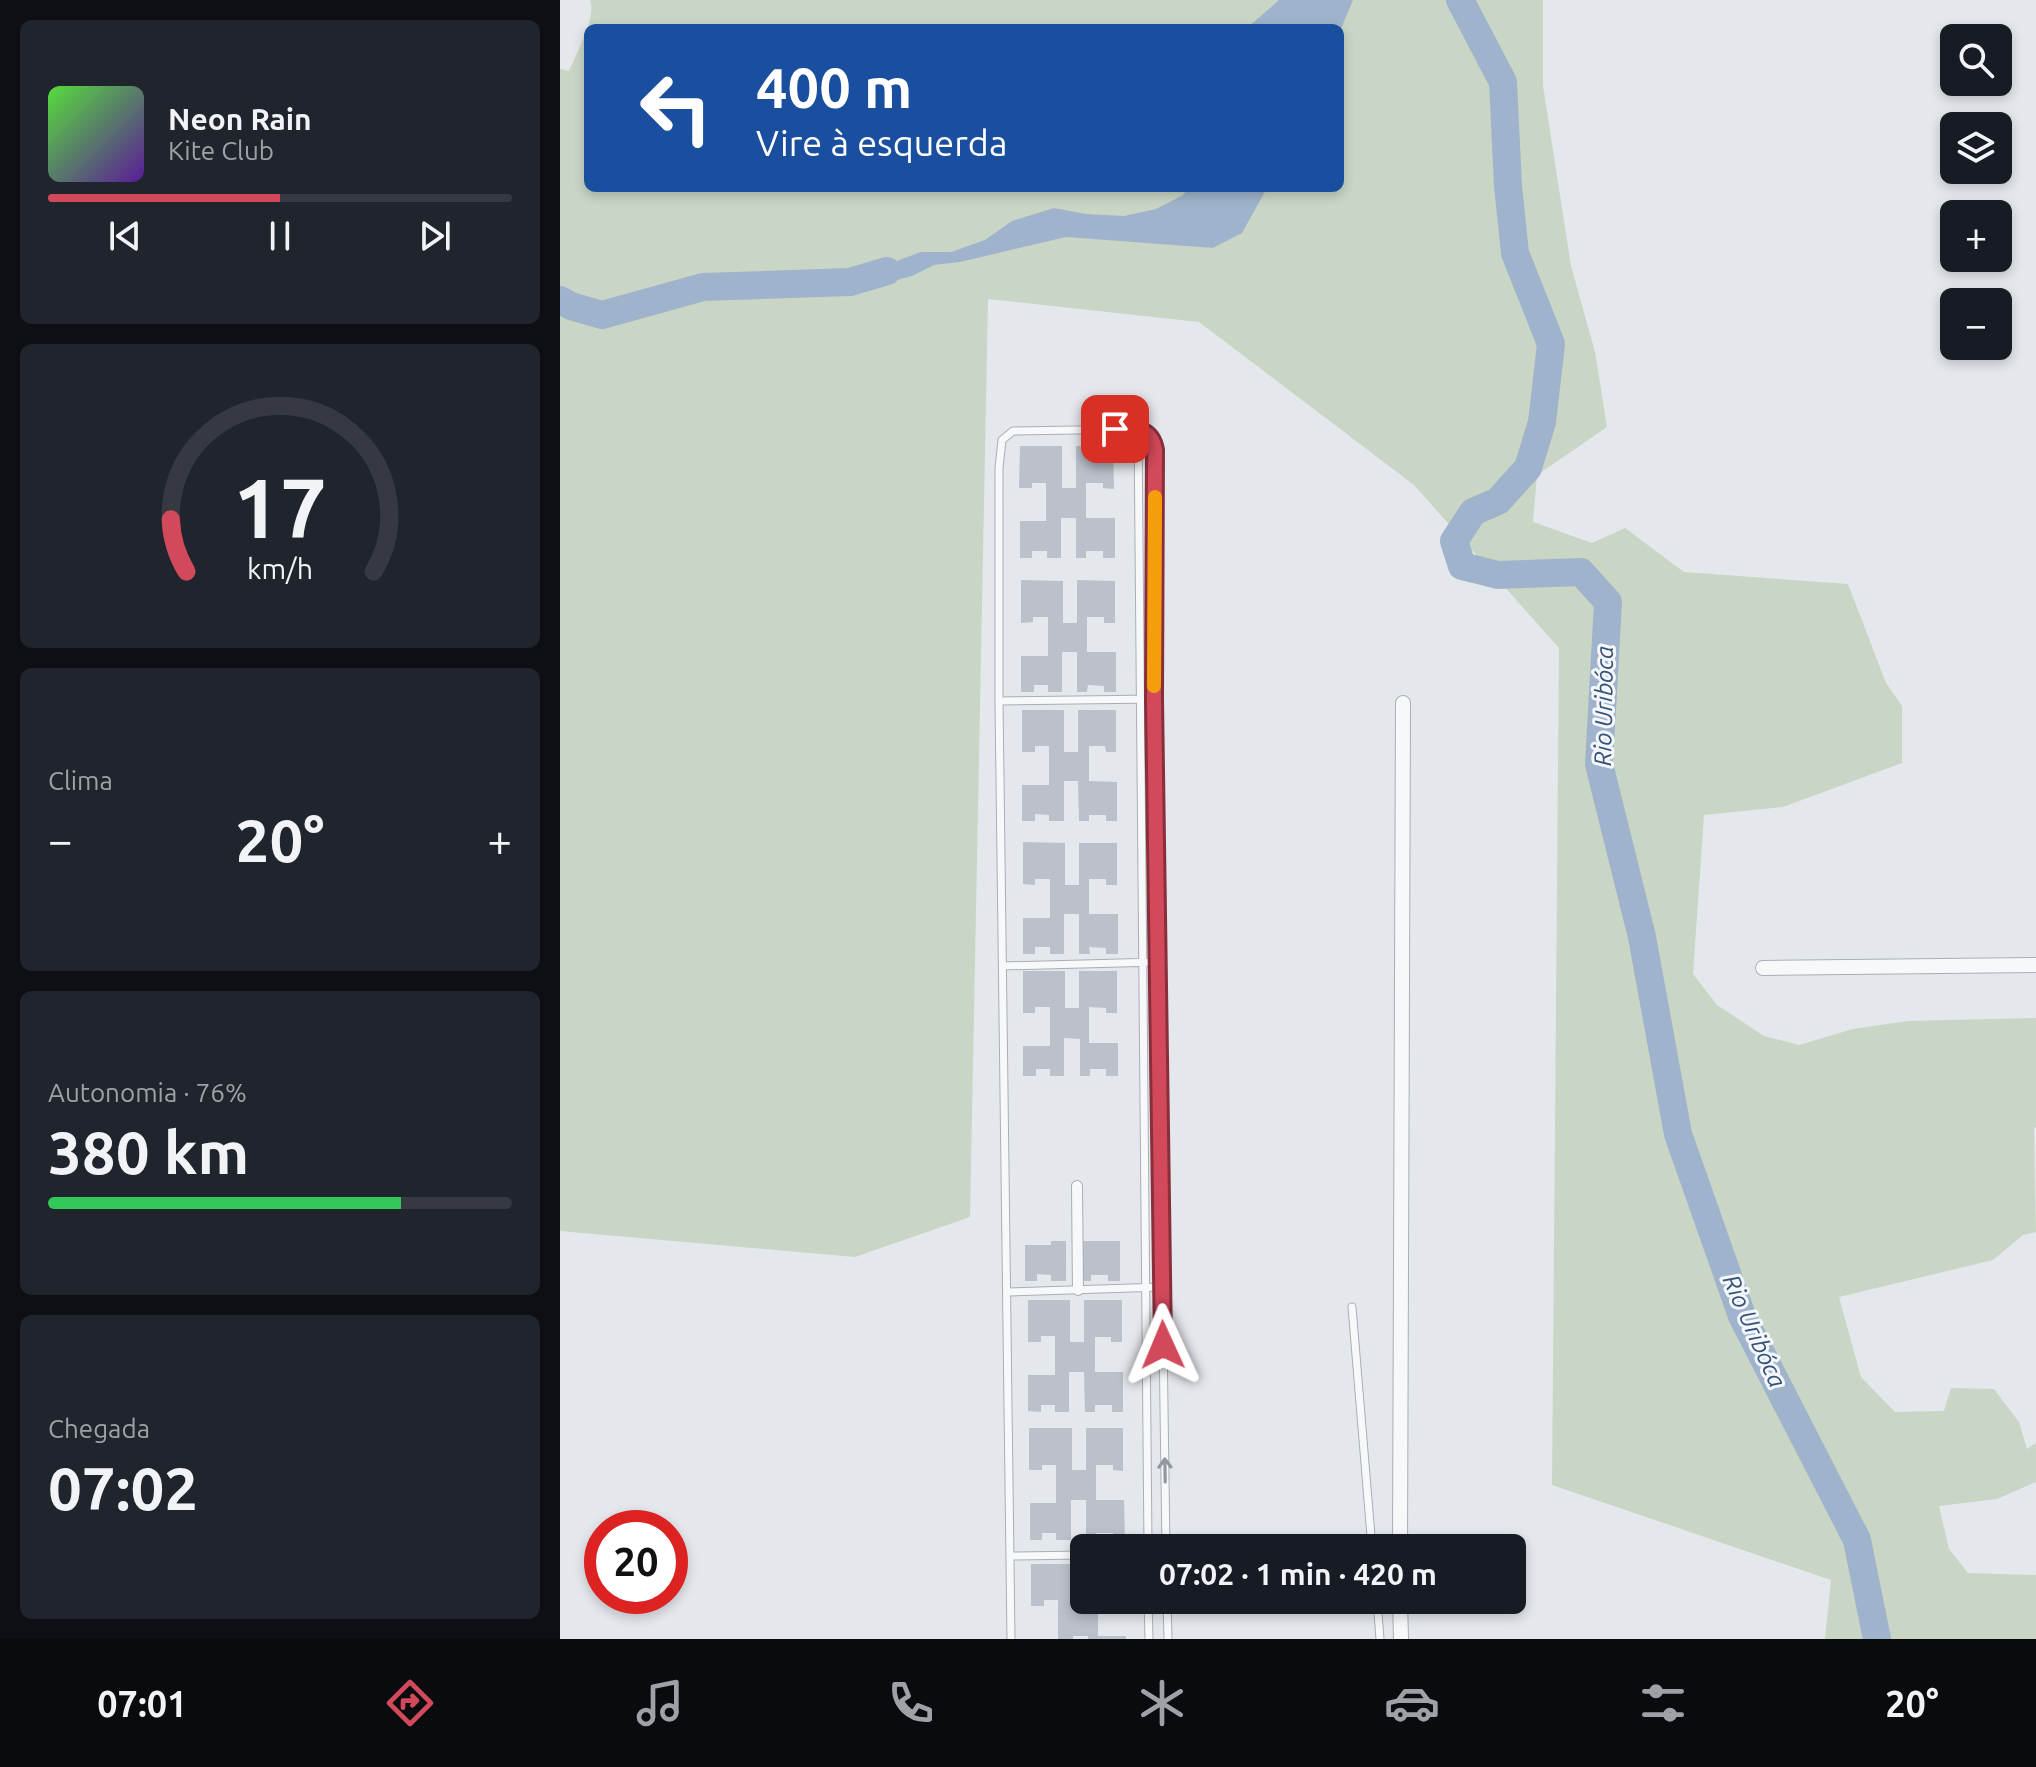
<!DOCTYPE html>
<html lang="pt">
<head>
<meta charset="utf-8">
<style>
  body { margin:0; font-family:Ubuntu,sans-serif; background:#20242c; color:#f1f3f6; height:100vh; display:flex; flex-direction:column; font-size:30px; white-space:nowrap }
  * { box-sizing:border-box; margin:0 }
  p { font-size:26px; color:#9ea1a6 }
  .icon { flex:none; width:44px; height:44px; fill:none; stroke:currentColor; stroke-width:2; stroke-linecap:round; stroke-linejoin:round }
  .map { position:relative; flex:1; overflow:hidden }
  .sheet { display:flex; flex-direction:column; gap:20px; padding:20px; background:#0d0f14; width:560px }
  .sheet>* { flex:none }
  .banner { position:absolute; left:24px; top:24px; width:760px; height:168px; border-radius:12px; box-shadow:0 4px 12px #0003; background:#1a4fa0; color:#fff; overflow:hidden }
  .buttons { position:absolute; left:1380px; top:24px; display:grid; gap:16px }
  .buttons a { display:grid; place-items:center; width:72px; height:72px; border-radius:12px; background:#171b24; box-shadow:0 4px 12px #0003; font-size:40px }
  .speed { position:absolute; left:24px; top:1510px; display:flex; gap:16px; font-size:40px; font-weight:700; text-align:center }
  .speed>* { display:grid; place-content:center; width:104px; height:104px; border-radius:50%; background:#171b24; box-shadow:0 4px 12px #0003; line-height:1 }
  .speed .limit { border:12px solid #d22; background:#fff; color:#111 }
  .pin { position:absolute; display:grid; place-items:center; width:68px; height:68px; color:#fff; margin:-34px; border-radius:16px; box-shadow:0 4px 12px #0006 }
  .me { position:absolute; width:88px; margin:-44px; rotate:359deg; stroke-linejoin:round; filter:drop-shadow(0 0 6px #0008) }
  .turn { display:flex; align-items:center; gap:28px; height:168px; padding:0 40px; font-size:36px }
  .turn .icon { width:104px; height:104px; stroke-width:2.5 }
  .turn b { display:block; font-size:56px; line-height:68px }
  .big { font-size:60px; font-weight:700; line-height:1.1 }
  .sheet .card { flex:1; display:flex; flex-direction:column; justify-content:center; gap:12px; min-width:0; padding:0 28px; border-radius:12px; background:#20242c }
  .sheet .dial { align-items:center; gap:0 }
  .dial svg { height:208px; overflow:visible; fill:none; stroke:#363941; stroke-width:7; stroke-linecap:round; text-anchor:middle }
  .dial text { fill:#f1f3f6; stroke:none }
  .song { display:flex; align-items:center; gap:24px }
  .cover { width:96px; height:96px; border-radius:12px; background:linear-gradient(135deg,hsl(110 70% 55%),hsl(270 70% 35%)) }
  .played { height:8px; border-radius:4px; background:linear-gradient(90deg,#d1495b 50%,#363941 50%) }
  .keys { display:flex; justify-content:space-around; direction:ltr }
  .heat { display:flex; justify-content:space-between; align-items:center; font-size:44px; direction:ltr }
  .charge { height:12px; border-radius:6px; background:linear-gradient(90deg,#34c759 76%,#363941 0) }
  .trip { position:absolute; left:510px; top:1534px; width:456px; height:80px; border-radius:12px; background:#171b24; box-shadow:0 4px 12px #0003; font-weight:700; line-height:80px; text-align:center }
  .tab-bar { display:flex; height:128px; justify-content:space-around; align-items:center; background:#090b0e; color:#9ea1a6 }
  .tab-bar .icon { width:56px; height:56px }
  .tab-bar .active { color:#d1495b }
  .tab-bar b { font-size:36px; color:#f1f3f6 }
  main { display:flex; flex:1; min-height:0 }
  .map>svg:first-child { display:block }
  .green { fill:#c9d6c5; fill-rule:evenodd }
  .water { fill:#9fb4cc }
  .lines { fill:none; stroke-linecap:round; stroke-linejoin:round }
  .river { stroke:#9fb4cc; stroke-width:28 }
  .building { fill:#bbc0ca }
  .service-casing { stroke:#a9aeb7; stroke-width:9 }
  .pedestrian-casing { stroke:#a9aeb7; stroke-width:12 }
  .minor-casing { stroke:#a9aeb7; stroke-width:16 }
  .service { stroke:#f7f8fa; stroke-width:7 }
  .pedestrian { stroke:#f7f8fa; stroke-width:10 }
  .minor { stroke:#f7f8fa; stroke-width:14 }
  .oneway { stroke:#9196a0 }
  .route-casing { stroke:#882f3b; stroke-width:20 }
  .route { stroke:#d1495b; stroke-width:14 }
  .slow { stroke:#f59e0b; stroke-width:14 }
  .labels { text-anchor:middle; stroke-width:6; stroke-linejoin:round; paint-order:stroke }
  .water-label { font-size:24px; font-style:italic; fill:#34527a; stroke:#f4f6f9 }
</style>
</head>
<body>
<main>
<section class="sheet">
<div class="card">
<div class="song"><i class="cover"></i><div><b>Neon Rain</b><p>Kite Club</p></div></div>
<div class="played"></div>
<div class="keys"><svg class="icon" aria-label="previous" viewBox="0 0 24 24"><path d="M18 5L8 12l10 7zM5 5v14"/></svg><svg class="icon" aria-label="pause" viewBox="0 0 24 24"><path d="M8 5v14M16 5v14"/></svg><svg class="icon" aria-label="next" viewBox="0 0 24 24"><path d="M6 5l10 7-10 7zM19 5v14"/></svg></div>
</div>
<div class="card dial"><svg viewBox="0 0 100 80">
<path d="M14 69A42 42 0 1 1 86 69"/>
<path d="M14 69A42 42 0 0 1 8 49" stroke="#d1495b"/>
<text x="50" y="56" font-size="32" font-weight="700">17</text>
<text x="50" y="72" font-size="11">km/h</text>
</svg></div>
<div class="card"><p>Clima</p>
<div class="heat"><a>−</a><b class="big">20°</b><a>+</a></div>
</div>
<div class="card"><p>Autonomia · 76%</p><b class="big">380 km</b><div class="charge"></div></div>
<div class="card"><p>Chegada</p><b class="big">07:02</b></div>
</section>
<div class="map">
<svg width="1476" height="1639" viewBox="0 0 1476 1639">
  <rect width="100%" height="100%" fill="#e4e7ec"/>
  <path class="green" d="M 30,0 L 983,0 L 983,86 L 1011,266 L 1035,352 L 1047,427 L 977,475 L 973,522 L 1032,543 L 1065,528 L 1124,572 L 1288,584 L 1326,683 L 1342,706 L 1342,763 L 1223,807 L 1144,815 L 1133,974 L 1157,1005 L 1204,1036 L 1239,1045 L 1293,1029 L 1348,1021 L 1476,1018 L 1476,1127 L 1474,1129 L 1476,1232 L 1463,1235 L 1433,1260 L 1279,1297 L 1301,1377 L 1335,1412 L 1384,1411 L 1391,1388 L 1434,1389 L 1459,1422 L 1467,1449 L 1476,1443 L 1476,1482 L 1437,1499 L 1379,1506 L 1389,1549 L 1408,1573 L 1476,1575 L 1476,1639 L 1265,1639 L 1271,1580 L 992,1485 L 999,648 L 854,485 L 639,322 L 428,299 L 410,1217 L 295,1257 L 0,1231 L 0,69 L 9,71 C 16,54 37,17 30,0 ZM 28,28 L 780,28 L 780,188 L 28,188 Z"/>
  <path class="water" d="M 719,0 L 793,0 L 780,31 L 780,28 L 687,28 Z
    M 628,188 L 707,188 L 682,233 L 653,248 L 506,237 L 400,262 L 374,265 L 352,276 L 329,282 L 290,282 L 323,266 L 361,252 L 391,252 L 425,240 L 452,221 L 494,208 L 526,214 L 564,216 L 596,209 L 623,195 Z"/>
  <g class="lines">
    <path class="river" d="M 900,0 L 943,82 L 948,186 L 955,253 L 991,344 L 982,422 L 968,468 L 938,501 L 913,512 L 894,541 L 902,566 L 938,575 L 1021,572 L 1048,602 L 1039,764 L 1082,937 L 1118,1134 L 1182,1316 L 1297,1540 L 1317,1639
      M 0,300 L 11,306 L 42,315 L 143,287 L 290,282 L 327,271"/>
  </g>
  <path class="building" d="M 460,446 L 502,446 L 502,488 L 516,488 L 516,446 L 553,446 L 554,489 L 543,488 L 543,483 L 526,483 L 526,518 L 555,518 L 555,558 L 543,558 L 543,551 L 526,551 L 526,558 L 516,558 L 516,518 L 501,518 L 501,558 L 487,558 L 487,551 L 472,551 L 472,558 L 460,558 L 460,521 L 486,521 L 486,483 L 472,483 L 472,488 L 459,488 Z
    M 461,580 L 503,581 L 503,623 L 517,623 L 517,580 L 555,581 L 555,623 L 544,623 L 544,617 L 527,617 L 527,652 L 556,652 L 556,692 L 544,692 L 544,686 L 528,685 L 527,692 L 517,692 L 517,652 L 502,652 L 502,692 L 488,692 L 488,685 L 474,685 L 474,692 L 461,692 L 461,656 L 488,656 L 488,617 L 473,617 L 473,622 L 461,623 Z
    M 462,710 L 504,710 L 504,752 L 518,752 L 518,710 L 556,710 L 556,752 L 546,752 L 545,746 L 529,746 L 529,781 L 557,782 L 557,821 L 546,821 L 546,815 L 529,815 L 529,821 L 519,821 L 518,781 L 504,781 L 504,821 L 489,821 L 489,815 L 475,814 L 475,821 L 462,821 L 462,785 L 489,785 L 489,746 L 475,746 L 475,752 L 462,752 Z
    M 463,842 L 505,843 L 505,885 L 519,885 L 519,843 L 557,843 L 557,885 L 546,885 L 546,879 L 529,879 L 529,914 L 558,914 L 558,954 L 546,954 L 546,948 L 529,947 L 530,954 L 519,954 L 519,914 L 504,914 L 504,954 L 490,954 L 490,947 L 475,947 L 475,954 L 463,954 L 463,918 L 490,918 L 490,879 L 475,879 L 475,885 L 463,884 Z
    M 463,971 L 505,971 L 505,1008 L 519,1008 L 519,971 L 557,971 L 557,1013 L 546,1013 L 546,1008 L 529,1007 L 529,1043 L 558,1043 L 558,1076 L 546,1076 L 546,1069 L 530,1069 L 530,1076 L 520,1076 L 520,1039 L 504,1038 L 504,1076 L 490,1076 L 490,1069 L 476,1069 L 476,1076 L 463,1076 L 463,1046 L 490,1046 L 490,1007 L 475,1007 L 475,1013 L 463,1013 Z
    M 491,1241 L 506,1241 L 506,1281 L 491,1281 L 491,1275 L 477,1274 L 477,1281 L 465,1281 L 465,1245 L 491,1245 Z
    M 521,1241 L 560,1241 L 560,1281 L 548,1281 L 548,1275 L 531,1275 L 531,1281 L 521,1281 Z
    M 468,1300 L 510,1300 L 510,1342 L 524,1342 L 524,1300 L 562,1300 L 562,1342 L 551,1342 L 551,1337 L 535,1337 L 535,1372 L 563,1372 L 563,1412 L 552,1412 L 552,1405 L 535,1405 L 535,1412 L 525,1412 L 524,1372 L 509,1372 L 509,1412 L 495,1412 L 495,1405 L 481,1405 L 481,1412 L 468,1411 L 468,1375 L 495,1375 L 495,1336 L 481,1336 L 481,1342 L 468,1342 Z
    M 469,1428 L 512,1428 L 512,1470 L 526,1470 L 526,1428 L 563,1428 L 563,1471 L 553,1470 L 553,1465 L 536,1465 L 536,1500 L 564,1500 L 565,1540 L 553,1540 L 553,1533 L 536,1533 L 536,1540 L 526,1540 L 526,1500 L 511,1500 L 511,1540 L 496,1540 L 496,1533 L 482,1533 L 482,1540 L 470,1540 L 470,1503 L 496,1503 L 496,1465 L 482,1465 L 482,1470 L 469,1470 Z
    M 471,1564 L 513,1564 L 514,1606 L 527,1606 L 527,1600 L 538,1600 L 538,1636 L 566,1636 L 566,1639 L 528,1639 L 528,1636 L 513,1636 L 513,1639 L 498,1639 L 498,1600 L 484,1600 L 484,1606 L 471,1606 Z
    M 555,1600 L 565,1600 L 565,1606 L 555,1606 Z"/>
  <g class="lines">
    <g class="service-casing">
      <path id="service" d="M 578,429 L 588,1548
        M 439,701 L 594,699
        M 443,966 L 598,962
        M 447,1292 L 602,1287
        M 792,1307 L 812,1548
        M 450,1556 L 524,1555
        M 588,1600 L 589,1639
        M 607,1600 L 608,1639
        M 817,1600 L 820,1639
        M 451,1639 L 439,701 L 439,468 L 442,440 L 453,431 L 578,429 L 588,434 L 595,450 L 594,699 L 606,1548"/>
    </g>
    <g class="pedestrian-casing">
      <path id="pedestrian" d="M 517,1186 L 518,1290"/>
    </g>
    <g class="minor-casing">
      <path id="minor" d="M 1203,968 L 1476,965
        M 840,1548 L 843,703
        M 840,1600 L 841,1639"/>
    </g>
    <use href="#service" class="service"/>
    <use href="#pedestrian" class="pedestrian"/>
    <use href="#minor" class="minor"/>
  </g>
  <defs><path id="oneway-shaft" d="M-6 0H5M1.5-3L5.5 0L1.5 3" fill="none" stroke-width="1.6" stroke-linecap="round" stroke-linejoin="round" transform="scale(2)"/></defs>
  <use class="oneway" href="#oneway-shaft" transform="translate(605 1470) rotate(-91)"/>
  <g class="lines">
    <g class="route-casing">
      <path id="route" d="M 555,429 C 574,429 591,427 595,450 L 594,699 L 603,1345"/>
    </g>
    <use href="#route" class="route"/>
    <path class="slow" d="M 594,686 L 595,497"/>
  </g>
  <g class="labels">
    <g class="water-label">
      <text transform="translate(1044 706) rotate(-89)" y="8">Rio Uribóca</text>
      <text transform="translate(1194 1331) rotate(66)" y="8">Rio Uribóca</text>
    </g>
  </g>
</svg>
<div class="buttons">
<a><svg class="icon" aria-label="search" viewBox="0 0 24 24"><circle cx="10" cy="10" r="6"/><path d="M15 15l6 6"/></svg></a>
<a><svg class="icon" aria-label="layers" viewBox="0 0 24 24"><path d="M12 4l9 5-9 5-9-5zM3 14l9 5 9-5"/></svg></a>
<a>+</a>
<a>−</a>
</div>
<div class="speed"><div class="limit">20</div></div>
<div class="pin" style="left:555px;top:429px;background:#d93025"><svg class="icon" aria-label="arrive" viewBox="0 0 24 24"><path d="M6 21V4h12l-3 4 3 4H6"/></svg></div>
<svg class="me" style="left:603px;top:1345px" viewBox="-20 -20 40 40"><path d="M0-17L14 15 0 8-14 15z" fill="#d1495b" stroke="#fff" stroke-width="4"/></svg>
<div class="trip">07:02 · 1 min · 420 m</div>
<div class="banner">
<div class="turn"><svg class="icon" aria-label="left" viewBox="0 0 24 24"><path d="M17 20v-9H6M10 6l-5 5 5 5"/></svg><div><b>400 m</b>Vire à esquerda</div></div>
</div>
</div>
</main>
<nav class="tab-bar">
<b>07:01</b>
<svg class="icon active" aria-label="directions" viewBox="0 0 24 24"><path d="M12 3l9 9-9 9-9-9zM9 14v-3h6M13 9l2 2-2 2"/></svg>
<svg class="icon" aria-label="music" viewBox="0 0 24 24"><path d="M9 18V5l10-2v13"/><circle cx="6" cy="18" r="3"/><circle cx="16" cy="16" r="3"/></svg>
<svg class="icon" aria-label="phone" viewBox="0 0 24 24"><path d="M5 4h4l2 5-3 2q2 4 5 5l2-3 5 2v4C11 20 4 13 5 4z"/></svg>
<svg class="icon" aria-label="climate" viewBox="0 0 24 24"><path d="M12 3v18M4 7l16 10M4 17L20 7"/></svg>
<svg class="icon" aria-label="car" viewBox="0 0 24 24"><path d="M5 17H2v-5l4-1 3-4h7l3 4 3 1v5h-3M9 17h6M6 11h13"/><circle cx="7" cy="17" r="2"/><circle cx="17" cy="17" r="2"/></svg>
<svg class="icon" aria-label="filters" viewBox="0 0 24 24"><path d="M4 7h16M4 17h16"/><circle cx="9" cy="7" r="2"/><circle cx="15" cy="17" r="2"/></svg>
<b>20°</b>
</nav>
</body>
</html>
